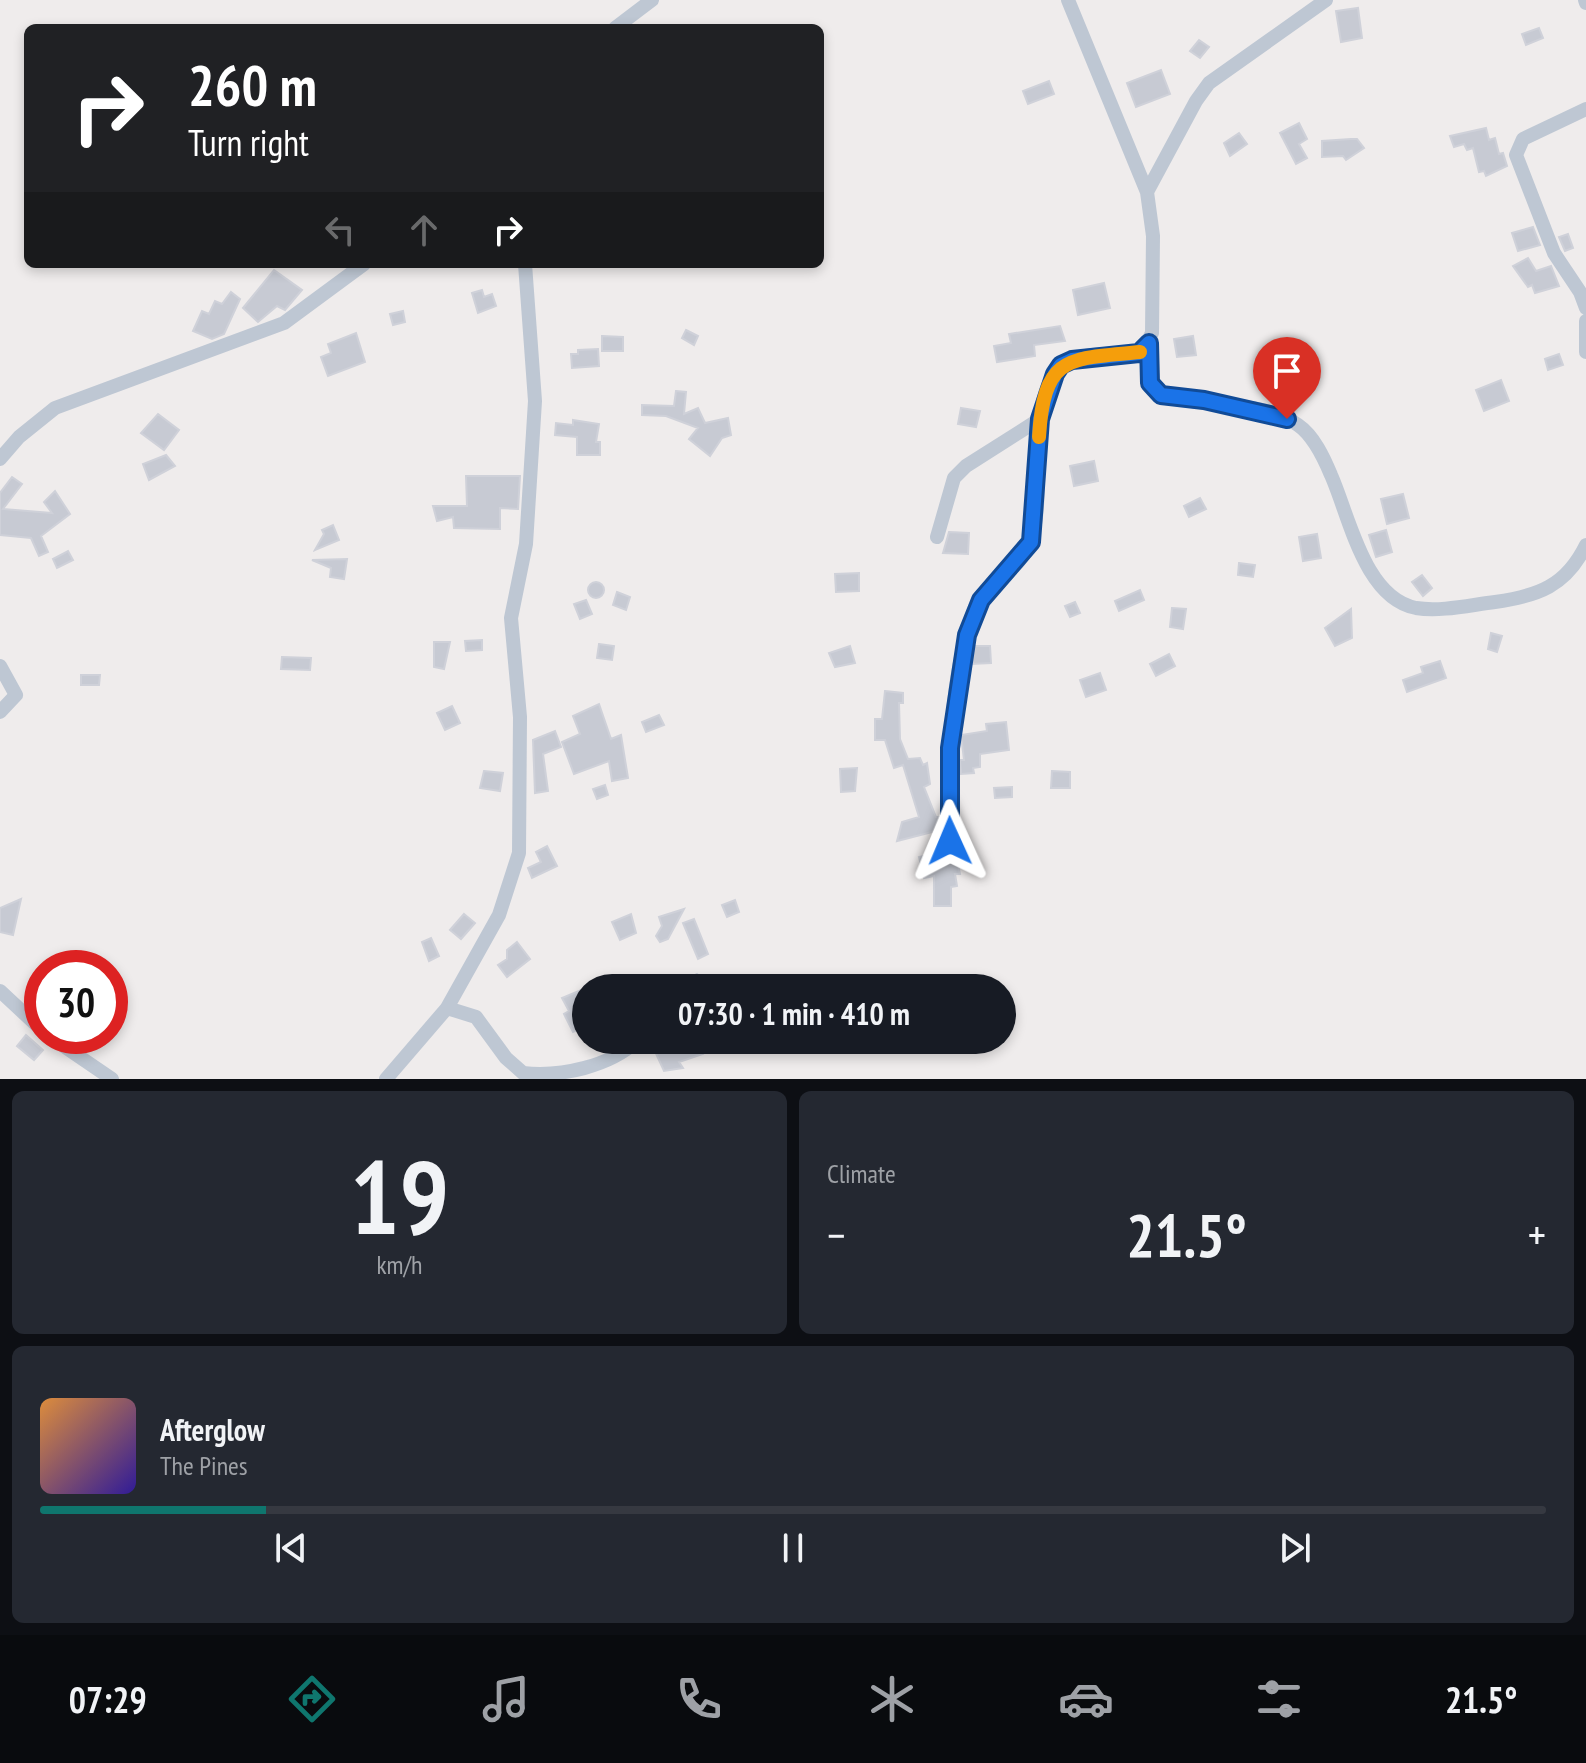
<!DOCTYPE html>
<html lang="en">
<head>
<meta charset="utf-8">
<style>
  body { margin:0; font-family:"PT Sans Narrow",sans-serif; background:#242831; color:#f1f3f6; height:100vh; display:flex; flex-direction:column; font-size:30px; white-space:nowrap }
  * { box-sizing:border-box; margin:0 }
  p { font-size:26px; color:#9ea1a6 }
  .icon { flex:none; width:44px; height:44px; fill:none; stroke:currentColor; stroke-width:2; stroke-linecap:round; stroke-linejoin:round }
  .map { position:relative; height:1079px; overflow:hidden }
  .details { display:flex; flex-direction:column; gap:12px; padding:12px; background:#0d0f14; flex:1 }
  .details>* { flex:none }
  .guide { position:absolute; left:24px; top:24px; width:800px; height:244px; border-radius:12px; box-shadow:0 4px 12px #0003; background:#202124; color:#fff; overflow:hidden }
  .speed { position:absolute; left:24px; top:950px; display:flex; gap:16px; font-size:40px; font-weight:700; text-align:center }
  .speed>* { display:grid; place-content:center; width:104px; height:104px; border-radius:50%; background:#171b24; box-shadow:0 4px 12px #0003; line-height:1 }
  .speed .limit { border:12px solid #d22; background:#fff; color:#111 }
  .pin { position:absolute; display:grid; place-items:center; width:68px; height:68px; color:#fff; margin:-82px -34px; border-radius:50% 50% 50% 0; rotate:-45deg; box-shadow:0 0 8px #0007 }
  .pin .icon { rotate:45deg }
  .me { position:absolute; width:88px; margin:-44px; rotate:359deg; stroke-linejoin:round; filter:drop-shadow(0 0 6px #0008) }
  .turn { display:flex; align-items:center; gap:28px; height:168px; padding:0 32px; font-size:36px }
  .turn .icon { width:104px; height:104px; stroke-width:2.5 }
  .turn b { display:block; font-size:56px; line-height:68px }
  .lanes { display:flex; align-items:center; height:76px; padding:0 32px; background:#0003; justify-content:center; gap:40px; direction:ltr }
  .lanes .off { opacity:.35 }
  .big { font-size:60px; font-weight:800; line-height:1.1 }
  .details .tile { flex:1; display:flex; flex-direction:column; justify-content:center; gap:12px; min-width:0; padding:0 28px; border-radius:12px; background:#242831 }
  .details .dial { align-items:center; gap:0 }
  .dial b { font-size:104px; line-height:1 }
  .song { display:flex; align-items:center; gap:24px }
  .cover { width:96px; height:96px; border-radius:12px; background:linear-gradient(135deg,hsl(30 70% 55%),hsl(250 70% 35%)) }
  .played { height:8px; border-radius:4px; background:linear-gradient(90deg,#0f766e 15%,#363941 15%) }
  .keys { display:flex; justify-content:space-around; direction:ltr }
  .heat { display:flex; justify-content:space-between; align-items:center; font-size:44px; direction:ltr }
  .details .tiles { flex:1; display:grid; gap:12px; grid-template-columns:1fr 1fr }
  .tile:last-child { grid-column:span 2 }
  .trip { position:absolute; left:572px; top:974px; width:444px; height:80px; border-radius:40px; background:#171b24; box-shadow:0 4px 12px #0003; font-weight:800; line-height:80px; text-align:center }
  .menu { display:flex; height:128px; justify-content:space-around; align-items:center; background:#090b0e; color:#9ea1a6 }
  .menu .icon { width:56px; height:56px }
  .menu .current { color:#0f766e }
  .menu b { font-size:36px; color:#f1f3f6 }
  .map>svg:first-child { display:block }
  .building { fill:#c7cad3; stroke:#cfd1d9; stroke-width:2 }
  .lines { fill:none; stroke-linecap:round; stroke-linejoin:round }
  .minor { stroke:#bec7d3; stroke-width:14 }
  .route-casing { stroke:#114b97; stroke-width:20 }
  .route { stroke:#1a73e8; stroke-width:14 }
  .slow { stroke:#f59e0b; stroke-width:14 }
</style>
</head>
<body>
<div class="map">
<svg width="1586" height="1079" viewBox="0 0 1586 1079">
  <rect width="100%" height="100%" fill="#efecec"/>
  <path class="building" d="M 1358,8 L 1362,38 L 1341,42 L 1336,11 Z
    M 1539,28 L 1543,38 L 1526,45 L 1522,34 Z
    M 1199,40 L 1209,47 L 1200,58 L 1190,51 Z
    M 1161,70 L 1170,94 L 1136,107 L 1127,83 Z
    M 1049,81 L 1054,94 L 1028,104 L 1023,91 Z
    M 1299,123 L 1307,139 L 1299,144 L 1307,158 L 1296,164 L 1280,133 Z
    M 1486,128 L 1489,140 L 1495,138 L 1499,154 L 1503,153 L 1507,166 L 1486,176 L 1484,171 L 1479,172 L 1473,148 L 1467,150 L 1464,144 L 1454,147 L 1450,136 Z
    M 1239,133 L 1247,144 L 1230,156 L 1224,143 Z
    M 1351,139 L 1357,139 L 1364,148 L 1346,160 L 1343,156 L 1322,157 L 1322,141 Z
    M 1533,227 L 1540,245 L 1518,251 L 1512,233 Z
    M 1568,234 L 1573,248 L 1565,251 L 1559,237 Z
    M 1528,258 L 1536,271 L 1551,266 L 1559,286 L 1535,293 L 1532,285 L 1528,287 L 1513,266 Z
    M 274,270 L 302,290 L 285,310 L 277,306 L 258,322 L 243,308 Z
    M 1104,283 L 1110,308 L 1078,315 L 1073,290 Z
    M 482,290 L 484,297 L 492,294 L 496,306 L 478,313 L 472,293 Z
    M 231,292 L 240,299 L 224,334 L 212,339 L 193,331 L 202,311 L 209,314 L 215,301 L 222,304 Z
    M 403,311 L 405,322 L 393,325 L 390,314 Z
    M 1060,326 L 1065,341 L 1034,345 L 1035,356 L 997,362 L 994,346 L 1011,343 L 1009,334 Z
    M 686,330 L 698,336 L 694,345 L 682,338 Z
    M 356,333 L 365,362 L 328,376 L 321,357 L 331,353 L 328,344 Z
    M 602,336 L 623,337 L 623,351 L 602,351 Z
    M 1193,336 L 1196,355 L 1177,357 L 1174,339 Z
    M 598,349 L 599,366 L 572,368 L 571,354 L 578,354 L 578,350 Z
    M 1559,354 L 1563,365 L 1548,370 L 1545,359 Z
    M 1279,372 L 1282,383 L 1264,388 L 1261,377 Z
    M 1501,380 L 1509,401 L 1484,411 L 1476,390 Z
    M 676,391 L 686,392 L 684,414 L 698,408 L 705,423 L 728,418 L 731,435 L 722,438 L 710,456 L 689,439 L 698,428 L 666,416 L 642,415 L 642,405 L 674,406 Z
    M 961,408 L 980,411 L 976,427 L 958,424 Z
    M 158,414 L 179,430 L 164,450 L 141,433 Z
    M 573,420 L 599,424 L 596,442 L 600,442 L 600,455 L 577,455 L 577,437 L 555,435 L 556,423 L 573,425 Z
    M 166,455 L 175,466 L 149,480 L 143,464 Z
    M 1094,461 L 1098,481 L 1074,486 L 1070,466 Z
    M 466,476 L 520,476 L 518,509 L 500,508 L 500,529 L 454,528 L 453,517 L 437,521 L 433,506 L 467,506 Z
    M 12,477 L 22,484 L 3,509 L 52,513 L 44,502 L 55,491 L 70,514 L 41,536 L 48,552 L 39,556 L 31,538 L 0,535 L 0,493 Z
    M 1403,494 L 1409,518 L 1387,524 L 1381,499 Z
    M 1200,498 L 1206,509 L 1189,517 L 1184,506 Z
    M 333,525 L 339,540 L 315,550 L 324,534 L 322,530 Z
    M 1386,530 L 1392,552 L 1376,557 L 1369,535 Z
    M 949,532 L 969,533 L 968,554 L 943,553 Z
    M 1317,534 L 1321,558 L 1303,561 L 1299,537 Z
    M 68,551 L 73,560 L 57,568 L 53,559 Z
    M 347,559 L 344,579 L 330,577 L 331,568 L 312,560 Z
    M 1239,563 L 1255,565 L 1253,577 L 1238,575 Z
    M 859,573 L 859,591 L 836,592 L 835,574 Z
    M 1422,575 L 1432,588 L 1423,596 L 1412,582 Z
    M588 590a8 8 0 1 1 16 0a8 8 0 1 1-16 0Z
    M 1140,590 L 1144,600 L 1119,611 L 1115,601 Z
    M 617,592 L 630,597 L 626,610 L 613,605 Z
    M 586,600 L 592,614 L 580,619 L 574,604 Z
    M 1075,602 L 1080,613 L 1070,617 L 1065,606 Z
    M 1172,608 L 1186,609 L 1183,629 L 1170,627 Z
    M 1351,609 L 1352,638 L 1335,646 L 1325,628 Z
    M 1491,633 L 1502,636 L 1497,652 L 1488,649 Z
    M 482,640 L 482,650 L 466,651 L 465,641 Z
    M 434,642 L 450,642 L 444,669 L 434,667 Z
    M 599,644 L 614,646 L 612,660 L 597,658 Z
    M 850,646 L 855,663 L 835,667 L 829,653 Z
    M 974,646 L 990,646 L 991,663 L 971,664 Z
    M 1169,654 L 1175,666 L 1156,676 L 1150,664 Z
    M 282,657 L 311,658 L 310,670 L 281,669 Z
    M 1440,661 L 1446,678 L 1407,692 L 1403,680 L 1423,673 L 1421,667 Z
    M 1100,673 L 1106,690 L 1086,697 L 1080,680 Z
    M 81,675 L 100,675 L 99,685 L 81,685 Z
    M 885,691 L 903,693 L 903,703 L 899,703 L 900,739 L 908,759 L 920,758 L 923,765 L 927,763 L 930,784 L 924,787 L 936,817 L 939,817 L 940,830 L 897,841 L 902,822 L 919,817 L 903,765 L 894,768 L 885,740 L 875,740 L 875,719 L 882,719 Z
    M 599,704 L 611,739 L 621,735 L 628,778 L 612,781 L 609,761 L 574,774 L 562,742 L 580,734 L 573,716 Z
    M 452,706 L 460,723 L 445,730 L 437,713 Z
    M 659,715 L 664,725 L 646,732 L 642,722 Z
    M 1006,722 L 1009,750 L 980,754 L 980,767 L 973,768 L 974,773 L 961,774 L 960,760 L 964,760 L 961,735 L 987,731 L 986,724 Z
    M 555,731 L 561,747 L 543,754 L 548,791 L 535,793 L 533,740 Z
    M 857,768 L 855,791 L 841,792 L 840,769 Z
    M 484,771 L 503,773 L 500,791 L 480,788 Z
    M 1052,771 L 1070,772 L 1070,788 L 1051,788 Z
    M 605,785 L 608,795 L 597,799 L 593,789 Z
    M 1012,787 L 1012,797 L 995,798 L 994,788 Z
    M 547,846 L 557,866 L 532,878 L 528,868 L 541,862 L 536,852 Z
    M 947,851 L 950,865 L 958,864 L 960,874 L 955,874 L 957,886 L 951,887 L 951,906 L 934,906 L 934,876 L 924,878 L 919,857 Z
    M 21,899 L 13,935 L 0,932 L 0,908 Z
    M 735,900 L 739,912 L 727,917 L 722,905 Z
    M 684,909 L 668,939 L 660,942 L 656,936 L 662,926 L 659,917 Z
    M 464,914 L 475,923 L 461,939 L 450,930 Z
    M 631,914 L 636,933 L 620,940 L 612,922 Z
    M 694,919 L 708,954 L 698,959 L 683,923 Z
    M 431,938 L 439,956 L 429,961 L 422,942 Z
    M 517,942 L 530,959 L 507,977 L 498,965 L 507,959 L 507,950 Z
    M 697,974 L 702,978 L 707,988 L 689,988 L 689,978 Z
    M 725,977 L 736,988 L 711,988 L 721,979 Z
    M 586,988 L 586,1026 L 573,1032 L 564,1014 L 569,1011 L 562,998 Z
    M 26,1035 L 43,1050 L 34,1060 L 17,1046 Z
    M 670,1041 L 674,1049 L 698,1041 L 703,1054 L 679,1062 L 683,1068 L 664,1071 L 653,1047 Z"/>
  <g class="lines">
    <path class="minor" d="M 1585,0 L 1586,3
      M 615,28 L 652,0
      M 1586,109 L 1523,139 L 1516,155 L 1554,253 L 1580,292 L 1586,308
      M 1147,192 L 1196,101 L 1209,83 L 1326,0
      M 1586,321 L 1586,352
      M 1149,343 L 1150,383 C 1153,389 1156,393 1162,395 C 1203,408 1261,399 1298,425 C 1314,436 1324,458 1331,475 C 1349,515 1364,598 1416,608 C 1441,612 1470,605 1495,602 C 1538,596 1566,586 1586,545
      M 0,459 L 19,437 L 55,408 L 284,323 L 364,264
      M 937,537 L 954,478 L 966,466 L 1040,419
      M 0,666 L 16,695 L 0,712
      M 950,841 C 948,778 949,669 975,612 C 987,584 1022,569 1031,540 C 1047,497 1025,403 1059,368 C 1076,350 1119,355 1142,352 L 1152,333 L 1153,236 L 1147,192 L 1068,0
      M 0,991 L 42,1030
      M 447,1008 L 476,1017 L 506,1058 L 523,1073 C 561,1077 609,1067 638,1040
      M 49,1036 L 112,1079
      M 386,1079 L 447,1008 L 499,915 L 519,853 L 520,717 L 511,618 L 526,544 L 535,401 L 525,264"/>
  </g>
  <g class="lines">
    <g class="route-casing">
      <path id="route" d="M 950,841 L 950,748 L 967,635 L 981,600 L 1031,542 L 1040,419 L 1055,374 L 1061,365 L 1072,360 L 1139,353 L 1149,343 L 1150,383 L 1161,395 L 1204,400 L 1287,419"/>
    </g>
    <use href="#route" class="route"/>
    <path class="slow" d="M 1039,437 C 1044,353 1070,359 1140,352"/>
  </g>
</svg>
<div class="speed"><div class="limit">30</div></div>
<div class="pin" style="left:1287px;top:419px;background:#d93025"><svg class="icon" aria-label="arrive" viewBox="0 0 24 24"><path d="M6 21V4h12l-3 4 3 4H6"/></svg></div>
<svg class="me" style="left:950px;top:841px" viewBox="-20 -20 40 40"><path d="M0-17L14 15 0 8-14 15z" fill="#1a73e8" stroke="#fff" stroke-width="4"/></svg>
<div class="trip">07:30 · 1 min · 410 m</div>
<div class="guide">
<div class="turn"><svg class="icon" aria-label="right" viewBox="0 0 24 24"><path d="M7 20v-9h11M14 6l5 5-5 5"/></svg><div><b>260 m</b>Turn right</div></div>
<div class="lanes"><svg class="icon off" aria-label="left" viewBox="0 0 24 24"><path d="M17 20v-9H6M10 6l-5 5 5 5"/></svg><svg class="icon off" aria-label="ahead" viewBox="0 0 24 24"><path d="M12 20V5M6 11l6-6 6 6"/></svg><svg class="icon" aria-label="right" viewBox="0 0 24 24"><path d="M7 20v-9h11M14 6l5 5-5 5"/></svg></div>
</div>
</div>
<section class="details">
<div class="tiles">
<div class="tile dial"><b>19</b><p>km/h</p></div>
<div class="tile"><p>Climate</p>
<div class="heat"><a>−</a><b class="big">21.5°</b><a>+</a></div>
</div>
<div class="tile">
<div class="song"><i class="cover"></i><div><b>Afterglow</b><p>The Pines</p></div></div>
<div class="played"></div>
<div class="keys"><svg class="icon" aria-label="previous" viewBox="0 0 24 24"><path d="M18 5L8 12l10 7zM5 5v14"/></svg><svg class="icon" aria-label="pause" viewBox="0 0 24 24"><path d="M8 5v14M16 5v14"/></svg><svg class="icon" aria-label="next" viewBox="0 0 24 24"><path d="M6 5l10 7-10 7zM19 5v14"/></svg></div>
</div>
</div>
</section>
<nav class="menu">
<b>07:29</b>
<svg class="icon current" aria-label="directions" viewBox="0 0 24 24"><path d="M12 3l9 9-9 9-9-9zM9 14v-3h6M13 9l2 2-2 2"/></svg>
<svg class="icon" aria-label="music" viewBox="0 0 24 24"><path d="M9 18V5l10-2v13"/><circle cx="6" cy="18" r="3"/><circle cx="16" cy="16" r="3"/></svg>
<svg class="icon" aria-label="phone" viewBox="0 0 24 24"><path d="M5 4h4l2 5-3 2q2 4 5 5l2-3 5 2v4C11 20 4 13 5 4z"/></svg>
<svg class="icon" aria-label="climate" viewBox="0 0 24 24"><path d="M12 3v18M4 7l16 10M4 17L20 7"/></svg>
<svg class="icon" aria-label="car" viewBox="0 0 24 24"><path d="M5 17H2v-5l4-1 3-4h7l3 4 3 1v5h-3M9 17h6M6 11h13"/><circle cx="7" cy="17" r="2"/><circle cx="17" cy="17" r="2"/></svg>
<svg class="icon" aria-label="filters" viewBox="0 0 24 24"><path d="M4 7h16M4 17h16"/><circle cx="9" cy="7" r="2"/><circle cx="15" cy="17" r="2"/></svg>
<b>21.5°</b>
</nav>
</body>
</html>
